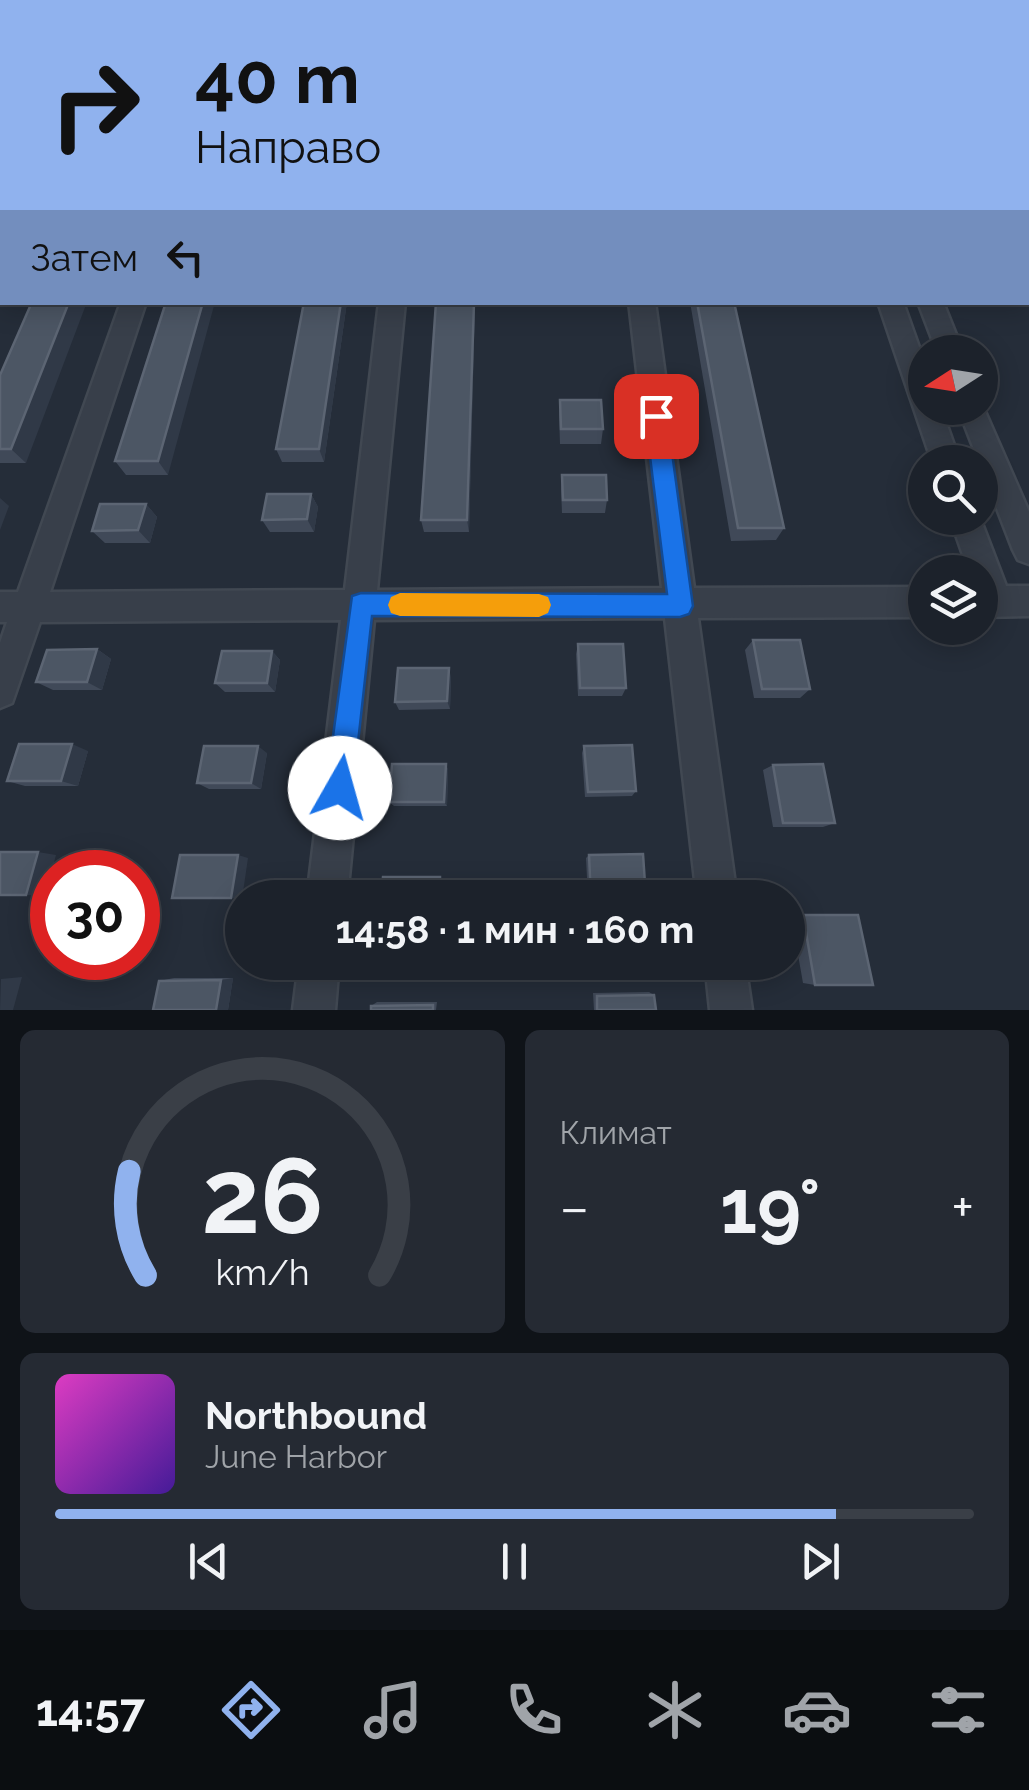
<!DOCTYPE html>
<html lang="ru">
<head>
<meta charset="utf-8">
<style>
  body { margin:0; font-family:Raleway,sans-serif; background:#252a33; color:#f1f3f6; height:100vh; display:flex; flex-direction:column; font-size:38px; white-space:nowrap }
  * { box-sizing:border-box; margin:0 }
  p { font-size:32px; color:#a0a4a9 }
  .icon { flex:none; width:55px; height:55px; fill:none; stroke:currentColor; stroke-width:2; stroke-linecap:round; stroke-linejoin:round }
  .map { position:relative; height:1010px; overflow:hidden }
  .panel { display:flex; flex-direction:column; gap:20px; padding:20px; background:#0f1318; flex:1 }
  .panel>* { flex:none }
  .banner { position:absolute; left:0px; top:0px; width:1030px; height:305px; box-shadow:0 5px 25px #0003,0 0 0 2px #3a3f47; background:#90b2ee; color:#111; overflow:hidden }
  .needle { width:65px; rotate:258deg }
  .buttons { position:absolute; left:908px; top:335px; display:grid; gap:20px }
  .buttons a { display:grid; place-items:center; width:90px; height:90px; border-radius:50%; background:#1c222b; box-shadow:0 5px 25px #0003,0 0 0 2px #3a3f47; font-size:50px }
  .speed { position:absolute; left:30px; top:850px; display:flex; gap:20px; font-size:50px; font-weight:700; text-align:center }
  .speed>* { display:grid; place-content:center; width:130px; height:130px; border-radius:50%; background:#1c222b; box-shadow:0 5px 25px #0003,0 0 0 2px #3a3f47; line-height:1 }
  .speed .limit { border:15px solid #d22; background:#fff; color:#111 }
  .pin { position:absolute; display:grid; place-items:center; width:85px; height:85px; color:#fff; margin:-42px; border-radius:20px; box-shadow:0 5px 15px #0006 }
  .me { position:absolute; width:110px; margin:-55px; rotate:7deg; stroke-linejoin:round; filter:drop-shadow(0 0 8px #0008) }
  .turn { display:flex; align-items:center; gap:35px; height:210px; padding:0 30px; font-size:45px }
  .turn .icon { width:130px; height:130px; stroke-width:2.5 }
  .turn b { display:block; font-size:70px; line-height:85px }
  .then { display:flex; align-items:center; height:95px; padding:0 30px; background:#0003; gap:20px; font-size:38px }
  .big { font-size:75px; font-weight:700; line-height:1.1 }
  .panel .card { flex:1; display:flex; flex-direction:column; justify-content:center; gap:15px; min-width:0; padding:0 35px; border-radius:15px; background:#252a33 }
  .panel .dial { align-items:center; gap:0 }
  .dial svg { height:260px; overflow:visible; fill:none; stroke:#3a3f47; stroke-width:7; stroke-linecap:round; text-anchor:middle }
  .dial text { fill:#f1f3f6; stroke:none }
  .song { display:flex; align-items:center; gap:30px }
  .cover { width:120px; height:120px; border-radius:15px; background:linear-gradient(135deg,hsl(310 70% 55%),hsl(260 70% 35%)) }
  .played { height:10px; border-radius:5px; background:linear-gradient(90deg,#90b2ee 85%,#3a3f47 85%) }
  .keys { display:flex; justify-content:space-around; direction:ltr }
  .heat { display:flex; justify-content:space-between; align-items:center; font-size:55px; direction:ltr }
  .panel .tiles { flex:1; display:grid; gap:20px; grid-template-columns:1fr 1fr }
  .card:last-child { grid-column:span 2 }
  .trip { position:absolute; left:225px; top:880px; width:580px; height:100px; border-radius:50px; background:#1c222b; box-shadow:0 5px 25px #0003,0 0 0 2px #3a3f47; font-weight:700; line-height:100px; text-align:center }
  .tab-bar { display:flex; height:160px; justify-content:space-around; align-items:center; background:#0b0e11; color:#a0a4a9 }
  .tab-bar .icon { width:70px; height:70px }
  .tab-bar .on { color:#90b2ee }
  .tab-bar b { font-size:45px; color:#f1f3f6 }
  .map>svg:first-child { display:block }
  .lines { fill:none; stroke-linecap:round; stroke-linejoin:round }
  .minor-casing { stroke:#414852; stroke-width:5 }
  .minor { fill:#383f4a; fill-rule:evenodd }
  .wall { fill:#404958 }
  .shaded-wall { fill:#303947 }
  .building { fill:#4c5664; stroke:#5c6573; stroke-width:2.5 }
  .route { fill:#1a73e8; stroke:#114b97; stroke-width:2.5 }
  .slow { fill:#f59e0b }
</style>
</head>
<body>
<div class="map">
<svg width="1029" height="1010" viewBox="0 0 1029 1010">
  <rect width="100%" height="100%" fill="#252d39"/>
  <g class="lines">
    <g class="minor-casing">
      <path id="minor" d="M 415,0 L 433,0 L 433,2 L 415,2 Z
        M 594,0 L 612,0 L 612,2 L 594,2 Z
        M 776,0 L 794,0 L 794,2 L 776,2 Z
        M 885,0 L 903,0 L 903,2 L 885,2 Z
        M 121,302 L 146,302 L 50,592 L 345,590 L 379,302 L 405,302 L 377,590 L 662,588 L 629,302 L 655,302 L 694,588 L 925,587 L 925,617 L 698,618 L 737,898 L 697,898 L 665,618 L 374,620 L 347,898 L 307,898 L 341,620 L 40,622 L 12,703 L 0,708 L 0,643 L 7,622 L 0,622 L 0,592 L 18,592 Z
        M 878,302 L 903,302 L 925,364 L 925,408 L 941,408 L 960,462 L 932,462 Z
        M 918,302 L 943,302 L 963,352 L 937,352 Z
        M 980,400 L 1029,512 L 1029,564 L 1018,560 L 1013,550 L 958,408 L 980,408 Z
        M 950,518 L 980,518 L 1006,586 L 1029,586 L 1029,616 L 980,617 L 980,572 L 969,572 Z
        M 299,962 L 339,962 L 335,1010 L 293,1010 Z
        M 705,962 L 745,962 L 752,1010 L 710,1010 Z"/>
    </g>
    <use href="#minor" class="minor"/>
  </g>
  <path class="wall" d="M 166,302 L 168,475 L 126,475 L 115,461 Z
    M 304,302 L 347,302 L 324,462 L 282,462 L 276,449 Z
    M 436,302 L 475,302 L 469,532 L 424,532 L 421,520 Z
    M 554,302 L 591,302 L 590,305 L 555,305 Z
    M 690,302 L 734,302 L 784,528 L 776,540 L 731,541 Z
    M 0,375 L 26,463 L 0,463 Z
    M 560,400 L 603,429 L 601,444 L 560,444 L 559,415 Z
    M 562,475 L 607,500 L 605,513 L 562,513 L 561,489 Z
    M 311,494 L 318,507 L 314,532 L 270,532 L 262,520 Z
    M 146,504 L 157,517 L 150,543 L 105,543 L 92,531 Z
    M 753,640 L 810,689 L 800,698 L 754,698 L 745,650 Z
    M 578,644 L 626,688 L 622,696 L 578,696 L 576,654 Z
    M 97,649 L 111,659 L 102,690 L 53,690 L 36,682 Z
    M 272,651 L 280,660 L 275,692 L 225,692 L 215,683 Z
    M 451,677 L 450,709 L 399,710 L 395,702 Z
    M 584,746 L 636,791 L 632,796 L 585,797 L 582,753 Z
    M 88,751 L 78,786 L 25,786 L 7,781 Z
    M 267,753 L 261,789 L 209,789 L 197,783 Z
    M 446,764 L 448,770 L 447,806 L 394,806 L 389,802 Z
    M 773,765 L 835,823 L 823,827 L 773,827 L 763,770 Z
    M 589,855 L 646,898 L 588,898 L 586,858 Z
    M 791,915 L 858,915 L 815,985 L 803,983 Z
    M 174,978 L 233,978 L 228,1010 L 159,981 Z
    M 649,992 L 654,995 L 656,1010 L 594,1010 L 593,993 Z
    M 377,1002 L 437,1002 L 436,1010 L 371,1006 Z"/>
  <path class="shaded-wall" d="M 0,0 L 8,0 L 6,2 L 2,2 L 2,7 L 0,11 Z
    M 2,180 L 2,212 L 0,217 L 0,185 Z
    M 69,302 L 87,302 L 26,463 L 11,449 Z
    M 203,302 L 215,302 L 168,475 L 158,461 Z
    M 341,302 L 347,302 L 324,462 L 319,449 Z
    M 474,302 L 475,302 L 469,532 L 467,520 Z
    M 311,494 L 318,507 L 314,532 L 307,519 Z
    M 0,498 L 9,506 L 0,530 Z
    M 146,504 L 157,517 L 150,543 L 138,530 Z
    M 97,649 L 111,659 L 102,690 L 87,682 Z
    M 272,651 L 280,660 L 275,692 L 267,683 Z
    M 449,668 L 451,677 L 450,709 L 447,701 Z
    M 72,744 L 88,751 L 78,786 L 61,781 Z
    M 258,746 L 267,753 L 261,789 L 251,783 Z
    M 446,764 L 448,770 L 447,806 L 444,802 Z
    M 38,852 L 56,855 L 45,896 L 26,895 Z
    M 238,855 L 248,858 L 242,899 L 231,898 Z
    M 440,877 L 443,879 L 443,898 L 440,898 Z
    M 22,977 L 13,1010 L 0,1010 L 1,979 Z
    M 233,978 L 228,1010 L 216,1010 L 221,980 Z"/>
  <path class="building" d="M 72,0 L 99,0 L 97,2 L 71,2 Z
    M 172,0 L 198,0 L 197,2 L 171,2 Z
    M 267,0 L 291,0 L 290,2 L 266,2 Z
    M 364,0 L 390,0 L 390,2 L 364,2 Z
    M 457,0 L 483,0 L 483,2 L 457,2 Z
    M 640,0 L 666,0 L 667,2 L 641,2 Z
    M 730,0 L 755,0 L 756,2 L 730,2 Z
    M 2,124 L 2,180 L 0,185 L 0,128 Z
    M 32,302 L 69,302 L 11,449 L 0,449 L 0,375 Z
    M 166,302 L 203,302 L 158,461 L 115,461 Z
    M 304,302 L 341,302 L 319,449 L 276,449 Z
    M 436,302 L 474,302 L 467,520 L 421,520 Z
    M 697,302 L 734,302 L 784,528 L 738,528 Z
    M 560,400 L 601,400 L 603,429 L 561,429 Z
    M 562,475 L 606,475 L 607,500 L 563,500 Z
    M 267,494 L 311,494 L 307,519 L 262,520 Z
    M 100,504 L 146,504 L 138,530 L 92,531 Z
    M 753,640 L 800,640 L 810,689 L 762,689 Z
    M 578,644 L 623,644 L 626,688 L 580,688 Z
    M 97,649 L 87,682 L 36,682 L 47,650 Z
    M 222,651 L 272,651 L 267,683 L 215,683 Z
    M 398,668 L 449,668 L 447,701 L 395,702 Z
    M 19,744 L 72,744 L 61,781 L 7,781 Z
    M 632,745 L 636,791 L 588,792 L 584,746 Z
    M 204,746 L 258,746 L 251,783 L 197,783 Z
    M 392,764 L 446,764 L 444,802 L 389,802 Z
    M 823,764 L 835,823 L 783,823 L 773,765 Z
    M 0,852 L 38,852 L 26,895 L 0,895 Z
    M 643,854 L 646,898 L 591,898 L 589,855 Z
    M 180,855 L 238,855 L 231,898 L 172,898 Z
    M 383,877 L 440,877 L 440,898 L 381,898 Z
    M 803,915 L 858,915 L 873,985 L 815,985 Z
    M 221,980 L 216,1010 L 153,1010 L 159,981 Z
    M 654,995 L 656,1010 L 597,1010 L 597,996 Z
    M 433,1005 L 433,1010 L 371,1010 L 371,1006 Z"/>
  <path class="route" d="M 656,408 L 667,416 L 693,606 L 689,614 L 680,617 L 372,616 L 353,788 L 349,798 L 340,802 L 330,798 L 326,788 L 352,596 L 361,593 L 667,594 L 645,416 Z"/>
  <path class="slow" d="M 400,593 L 539,594 L 548,597 L 551,605 L 548,613 L 539,617 L 400,616 L 391,613 L 388,605 L 391,597 Z"/>
</svg>
<div class="buttons">
<a><svg class="needle" viewBox="-14 -14 28 28"><path d="M0-13l5 13h-10z" fill="#e53935"/><path d="M0 13l5-13h-10z" fill="#a0a4a9"/></svg></a>
<a><svg class="icon" aria-label="search" viewBox="0 0 24 24"><circle cx="10" cy="10" r="6"/><path d="M15 15l6 6"/></svg></a>
<a><svg class="icon" aria-label="layers" viewBox="0 0 24 24"><path d="M12 4l9 5-9 5-9-5zM3 14l9 5 9-5"/></svg></a>
</div>
<div class="speed"><div class="limit">30</div></div>
<div class="pin" style="left:656px;top:416px;background:#d93025"><svg class="icon" aria-label="arrive" viewBox="0 0 24 24"><path d="M6 21V4h12l-3 4 3 4H6"/></svg></div>
<svg class="me" style="left:340px;top:788px" viewBox="-20 -20 40 40"><circle r="19" fill="#fff"/><path d="M0-13L10 11 0 6-10 11z" fill="#1a73e8"/></svg>
<div class="trip">14:58 · 1 мин · 160 m</div>
<div class="banner">
<div class="turn"><svg class="icon" aria-label="right" viewBox="0 0 24 24"><path d="M7 20v-9h11M14 6l5 5-5 5"/></svg><div><b>40 m</b>Направо</div></div>
<div class="then">Затем<svg class="icon" aria-label="left" viewBox="0 0 24 24"><path d="M17 20v-9H6M10 6l-5 5 5 5"/></svg></div>
</div>
</div>
<section class="panel">
<div class="tiles">
<div class="card dial"><svg viewBox="0 0 100 80">
<path d="M14 69A42 42 0 1 1 86 69"/>
<path d="M14 69A42 42 0 0 1 9 37" stroke="#90b2ee"/>
<text x="50" y="56" font-size="32" font-weight="700">26</text>
<text x="50" y="72" font-size="11">km/h</text>
</svg></div>
<div class="card"><p>Климат</p>
<div class="heat"><a>−</a><b class="big">19°</b><a>+</a></div>
</div>
<div class="card">
<div class="song"><i class="cover"></i><div><b>Northbound</b><p>June Harbor</p></div></div>
<div class="played"></div>
<div class="keys"><svg class="icon" aria-label="previous" viewBox="0 0 24 24"><path d="M18 5L8 12l10 7zM5 5v14"/></svg><svg class="icon" aria-label="pause" viewBox="0 0 24 24"><path d="M8 5v14M16 5v14"/></svg><svg class="icon" aria-label="next" viewBox="0 0 24 24"><path d="M6 5l10 7-10 7zM19 5v14"/></svg></div>
</div>
</div>
</section>
<nav class="tab-bar">
<b>14:57</b>
<svg class="icon on" aria-label="directions" viewBox="0 0 24 24"><path d="M12 3l9 9-9 9-9-9zM9 14v-3h6M13 9l2 2-2 2"/></svg>
<svg class="icon" aria-label="music" viewBox="0 0 24 24"><path d="M9 18V5l10-2v13"/><circle cx="6" cy="18" r="3"/><circle cx="16" cy="16" r="3"/></svg>
<svg class="icon" aria-label="phone" viewBox="0 0 24 24"><path d="M5 4h4l2 5-3 2q2 4 5 5l2-3 5 2v4C11 20 4 13 5 4z"/></svg>
<svg class="icon" aria-label="climate" viewBox="0 0 24 24"><path d="M12 3v18M4 7l16 10M4 17L20 7"/></svg>
<svg class="icon" aria-label="car" viewBox="0 0 24 24"><path d="M5 17H2v-5l4-1 3-4h7l3 4 3 1v5h-3M9 17h6M6 11h13"/><circle cx="7" cy="17" r="2"/><circle cx="17" cy="17" r="2"/></svg>
<svg class="icon" aria-label="filters" viewBox="0 0 24 24"><path d="M4 7h16M4 17h16"/><circle cx="9" cy="7" r="2"/><circle cx="15" cy="17" r="2"/></svg>
</nav>
</body>
</html>
